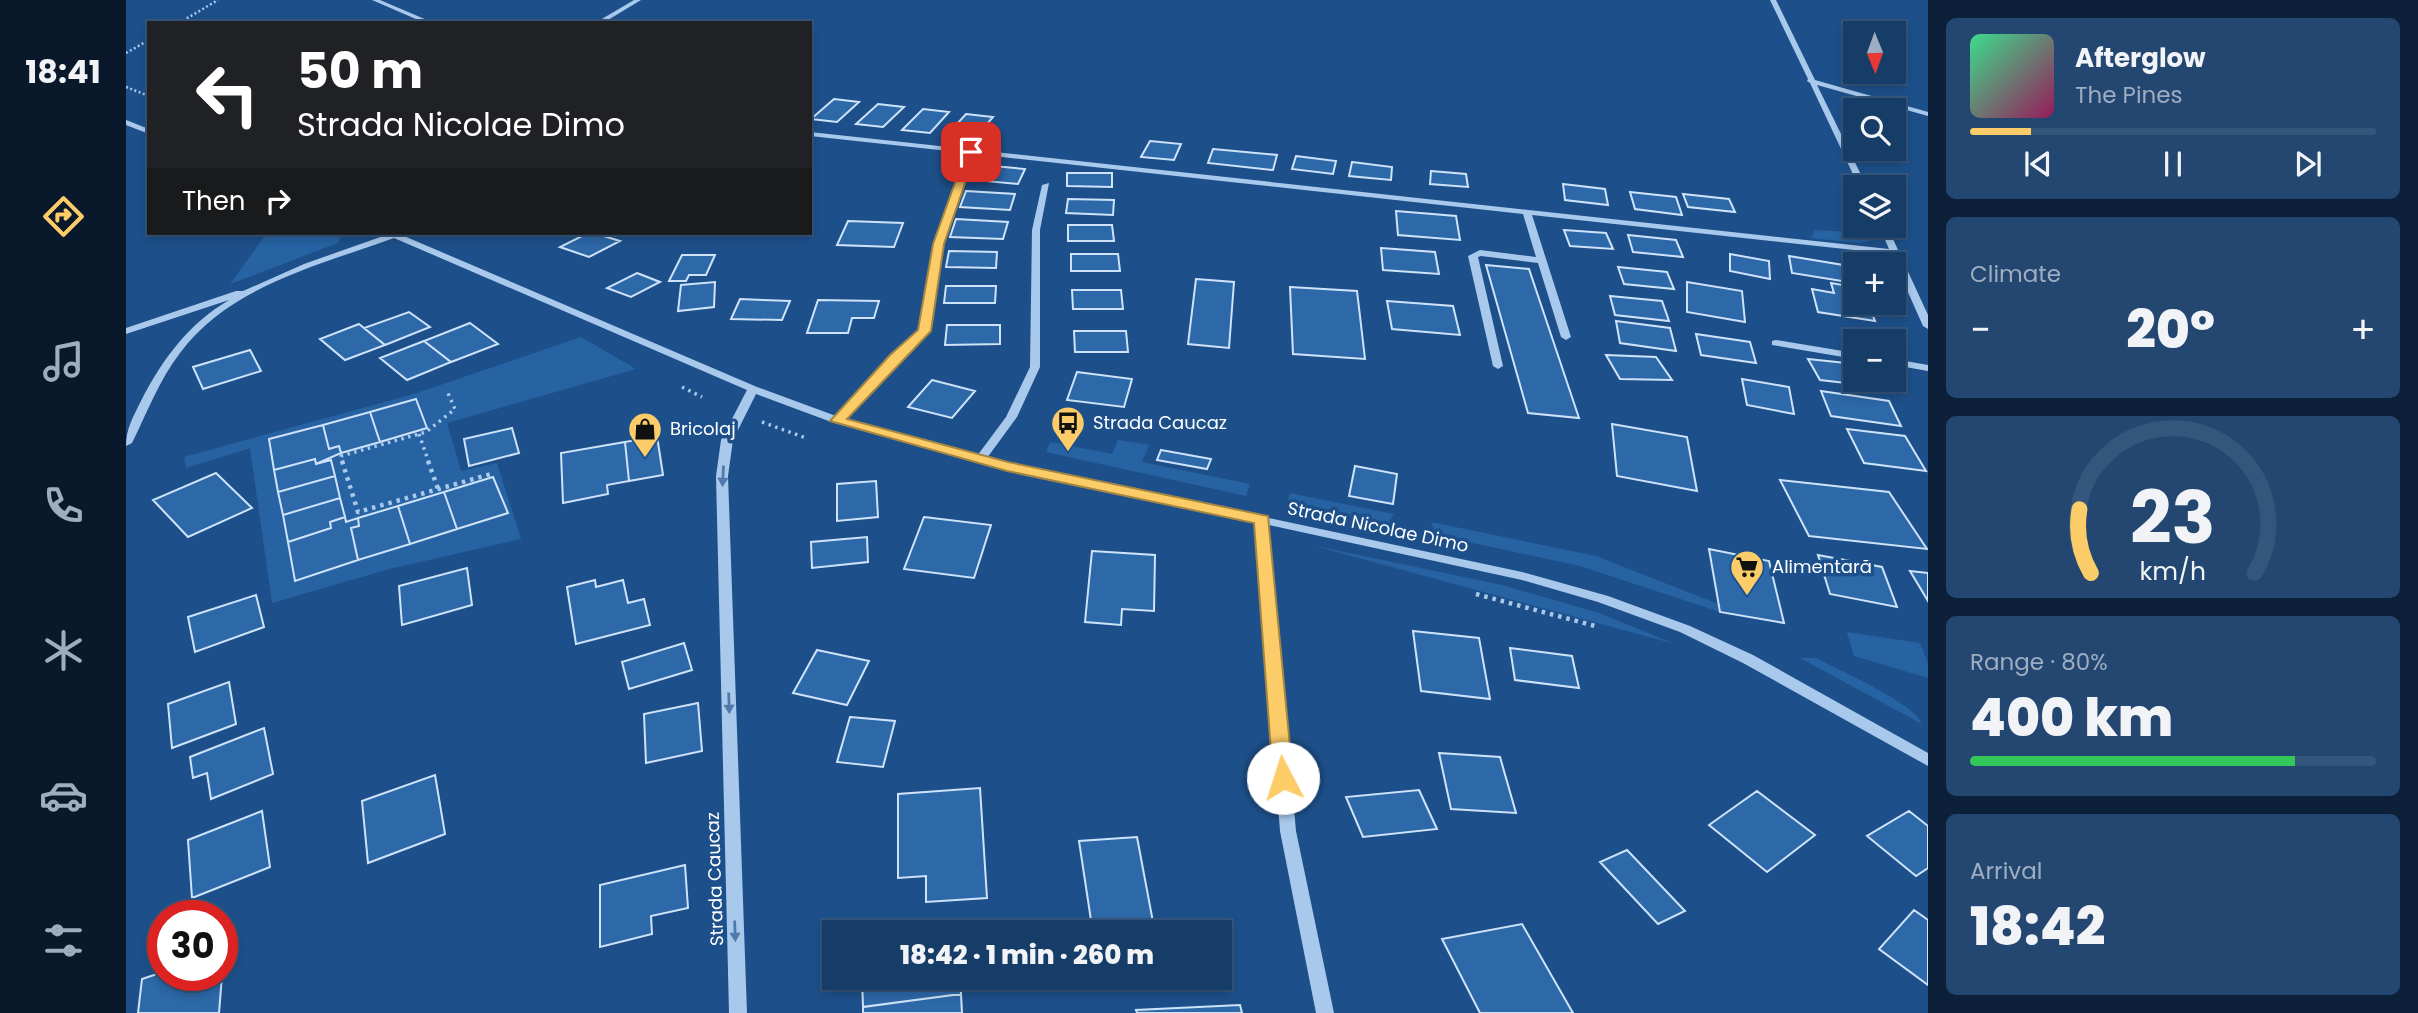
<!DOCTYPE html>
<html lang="en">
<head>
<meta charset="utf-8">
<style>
  body { margin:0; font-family:Poppins,sans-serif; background:#234771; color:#f1f3f6; height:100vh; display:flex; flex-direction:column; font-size:26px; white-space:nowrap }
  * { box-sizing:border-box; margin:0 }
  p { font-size:23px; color:#9eadc0 }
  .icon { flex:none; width:38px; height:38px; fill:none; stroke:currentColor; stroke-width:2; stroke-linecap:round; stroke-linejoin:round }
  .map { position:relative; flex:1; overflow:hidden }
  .details { display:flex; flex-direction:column; gap:18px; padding:18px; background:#0c2139; width:490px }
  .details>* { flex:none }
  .guide { position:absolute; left:21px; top:21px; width:665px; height:214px; border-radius:0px; box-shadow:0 4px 10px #0003,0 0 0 2px #35567c; background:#202124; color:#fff; overflow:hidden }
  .needle { width:46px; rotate:179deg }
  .fabs { position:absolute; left:1717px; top:21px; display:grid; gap:14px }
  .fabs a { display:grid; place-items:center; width:63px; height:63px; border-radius:0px; background:#163c68; box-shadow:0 4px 10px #0003,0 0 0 2px #35567c; font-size:35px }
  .speed { position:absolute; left:21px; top:900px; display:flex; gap:14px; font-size:35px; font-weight:700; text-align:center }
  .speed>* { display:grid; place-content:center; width:91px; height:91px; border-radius:50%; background:#163c68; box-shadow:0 4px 10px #0003,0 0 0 2px #35567c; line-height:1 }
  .speed .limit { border:10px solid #d22; background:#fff; color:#111 }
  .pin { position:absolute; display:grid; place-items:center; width:60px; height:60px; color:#fff; margin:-30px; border-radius:14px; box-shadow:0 4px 10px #0006 }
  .me { position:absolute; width:77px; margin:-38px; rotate:355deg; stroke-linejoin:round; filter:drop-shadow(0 0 5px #0008) }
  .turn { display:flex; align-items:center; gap:24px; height:147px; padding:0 35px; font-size:32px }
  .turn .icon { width:91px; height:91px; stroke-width:2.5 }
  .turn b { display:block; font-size:49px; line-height:60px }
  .then { display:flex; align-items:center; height:66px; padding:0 35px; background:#0003; gap:14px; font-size:26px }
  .big { font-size:52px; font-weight:800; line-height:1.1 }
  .details .card { flex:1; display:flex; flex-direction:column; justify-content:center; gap:10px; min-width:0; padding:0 24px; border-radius:10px; background:#234771 }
  .details .dial { align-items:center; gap:0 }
  .dial svg { height:182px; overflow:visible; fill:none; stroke:#35567c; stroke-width:7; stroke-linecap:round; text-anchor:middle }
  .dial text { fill:#f1f3f6; stroke:none }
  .song { display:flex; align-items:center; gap:21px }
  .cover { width:84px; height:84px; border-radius:10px; background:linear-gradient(135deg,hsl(150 70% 55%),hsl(330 70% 35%)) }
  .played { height:7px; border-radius:4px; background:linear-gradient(90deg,#fbcc68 15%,#35567c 15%) }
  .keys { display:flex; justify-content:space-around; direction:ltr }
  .heat { display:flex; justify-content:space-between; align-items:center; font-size:38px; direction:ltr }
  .charge { height:10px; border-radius:5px; background:linear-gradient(90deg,#34c759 80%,#35567c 0) }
  .trip { position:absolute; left:696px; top:920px; width:410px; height:70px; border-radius:0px; background:#163c68; box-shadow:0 4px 10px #0003,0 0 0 2px #35567c; font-weight:800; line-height:70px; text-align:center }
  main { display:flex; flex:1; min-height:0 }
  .dock { display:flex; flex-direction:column; width:126px; justify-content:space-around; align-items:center; background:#09182a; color:#9eadc0 }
  .dock .icon { width:49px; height:49px }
  .dock .current { color:#fbcc68 }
  .dock b { font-size:32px; color:#f1f3f6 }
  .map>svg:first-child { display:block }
  .green { fill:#2763a3 }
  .building { fill:#2d68a8; stroke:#cee3f9; stroke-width:2 }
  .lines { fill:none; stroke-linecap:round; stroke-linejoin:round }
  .path-far2 { stroke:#a9c9ec; stroke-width:2.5; stroke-dasharray:2 2.5; stroke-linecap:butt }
  .path-far1 { stroke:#a9c9ec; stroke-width:3.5; stroke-dasharray:2.5 4.5; stroke-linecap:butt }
  .path { stroke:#a9c9ec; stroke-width:4.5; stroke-dasharray:3.5 5; stroke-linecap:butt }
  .minor { fill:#a9c9ec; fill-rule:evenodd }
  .oneway { fill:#4e7aac }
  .route { fill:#fbcc68; stroke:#a38544; stroke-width:2 }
  .labels { text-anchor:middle; stroke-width:7; stroke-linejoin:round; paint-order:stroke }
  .poi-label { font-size:18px; fill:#fff; stroke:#1d508a; text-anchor:start }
  .street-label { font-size:18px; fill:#fff; stroke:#1d508a }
</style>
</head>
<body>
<main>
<nav class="dock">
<b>18:41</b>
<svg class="icon current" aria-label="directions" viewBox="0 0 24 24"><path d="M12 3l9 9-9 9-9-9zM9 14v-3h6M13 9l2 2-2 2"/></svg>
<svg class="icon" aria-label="music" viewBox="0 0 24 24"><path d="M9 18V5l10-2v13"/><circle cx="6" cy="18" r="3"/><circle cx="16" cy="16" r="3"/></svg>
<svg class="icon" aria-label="phone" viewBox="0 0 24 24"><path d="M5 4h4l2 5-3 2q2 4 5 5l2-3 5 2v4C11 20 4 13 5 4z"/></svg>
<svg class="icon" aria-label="climate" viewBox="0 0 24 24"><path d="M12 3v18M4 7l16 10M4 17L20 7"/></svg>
<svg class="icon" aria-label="car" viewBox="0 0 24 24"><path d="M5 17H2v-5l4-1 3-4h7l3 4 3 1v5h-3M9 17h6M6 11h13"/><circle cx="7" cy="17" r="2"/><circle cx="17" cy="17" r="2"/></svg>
<svg class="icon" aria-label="filters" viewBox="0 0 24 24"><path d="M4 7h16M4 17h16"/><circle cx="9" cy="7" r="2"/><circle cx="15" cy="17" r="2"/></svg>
</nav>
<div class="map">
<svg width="1802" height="1013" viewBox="0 0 1802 1013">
  <rect width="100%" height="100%" fill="#1d508a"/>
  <path class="green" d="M 1689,230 L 1744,233 L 1747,240 L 1734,243 L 1685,238 Z
    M 141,233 L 217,233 L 212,243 L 104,284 Z
    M 455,337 L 510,369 L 321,423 L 335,471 L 371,463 L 395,539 L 263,569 L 146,603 L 124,448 L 60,468 L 58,457 L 288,394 Z
    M 992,440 L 1023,445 L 1016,462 L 1124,484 L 1120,496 L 920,452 L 924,442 L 986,454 Z
    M 1164,493 L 1178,496 L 1268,514 L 1261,524 L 1175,508 L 1162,500 Z
    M 1305,522 L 1470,556 L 1592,604 L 1594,612 L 1454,566 L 1310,535 Z
    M 1185,545 L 1376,585 L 1473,613 L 1549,644 Z
    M 1721,632 L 1794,643 L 1802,664 L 1802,678 L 1728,656 Z
    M 1674,658 L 1690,658 C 1712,670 1789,703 1796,724 Z"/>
  <path class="building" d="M 708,99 L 733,102 L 711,122 L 685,119 Z
    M 752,104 L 778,107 L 757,127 L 730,124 Z
    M 797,109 L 823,112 L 804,133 L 776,130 Z
    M 840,114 L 867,117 L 849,138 L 821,135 Z
    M 1024,141 L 1055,144 L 1048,160 L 1015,157 Z
    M 1087,149 L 1151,155 L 1147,170 L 1082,163 Z
    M 1170,156 L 1210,161 L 1207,174 L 1166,169 Z
    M 1226,162 L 1266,167 L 1265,180 L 1223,176 Z
    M 856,165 L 899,169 L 892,184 L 848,180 Z
    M 1305,171 L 1340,174 L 1342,187 L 1304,184 Z
    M 941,173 L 986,173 L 986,187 L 941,186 Z
    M 1437,184 L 1479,189 L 1482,205 L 1439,200 Z
    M 840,191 L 889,194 L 884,210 L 834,207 Z
    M 1504,192 L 1550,197 L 1556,215 L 1509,209 Z
    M 1557,194 L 1603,199 L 1609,212 L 1562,207 Z
    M 942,199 L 988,200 L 987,215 L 940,213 Z
    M 1270,211 L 1330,216 L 1334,240 L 1272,235 Z
    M 830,219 L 882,222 L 877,239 L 824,237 Z
    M 722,221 L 777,223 L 768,247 L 711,245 Z
    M 942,225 L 986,225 L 988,241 L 942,241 Z
    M 1438,230 L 1480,233 L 1487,249 L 1444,246 Z
    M 462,233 L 468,233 L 494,241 L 463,257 L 434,247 Z
    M 1502,235 L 1550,240 L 1557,257 L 1507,252 Z
    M 1255,248 L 1309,252 L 1313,274 L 1257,270 Z
    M 823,251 L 871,252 L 870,268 L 820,267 Z
    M 945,254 L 992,254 L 994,271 L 945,271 Z
    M 1604,254 L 1643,261 L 1644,279 L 1604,271 Z
    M 556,255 L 589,255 L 580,275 L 563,275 L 560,281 L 543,281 Z
    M 1663,256 L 1717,265 L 1722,282 L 1666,273 Z
    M 1360,265 L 1403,269 L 1453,418 L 1402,413 Z
    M 1492,267 L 1541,272 L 1548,289 L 1498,284 Z
    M 511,273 L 534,282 L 505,297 L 481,288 Z
    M 1070,279 L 1108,282 L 1103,348 L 1062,344 Z
    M 589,282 L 588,307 L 552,311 L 555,285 Z
    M 1561,282 L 1616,291 L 1619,322 L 1561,312 Z
    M 1705,283 L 1729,287 L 1729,303 L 1742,303 L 1749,321 L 1692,312 L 1686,289 L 1708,293 Z
    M 820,286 L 870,286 L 869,303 L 818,303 Z
    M 1164,287 L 1231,291 L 1239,359 L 1167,354 Z
    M 946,290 L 995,290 L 997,309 L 947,309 Z
    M 1484,296 L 1536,301 L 1543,321 L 1489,315 Z
    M 614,299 L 637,300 L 664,301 L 656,320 L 605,319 Z
    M 692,300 L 753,301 L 748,318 L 726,318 L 722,333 L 681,333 Z
    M 1261,301 L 1327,306 L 1334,335 L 1266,329 Z
    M 283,312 L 304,327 L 259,345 L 238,328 Z
    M 1490,321 L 1544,328 L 1550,351 L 1494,343 Z
    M 344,323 L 372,344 L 325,362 L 298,341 Z
    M 233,324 L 259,345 L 219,360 L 194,339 Z
    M 821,325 L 874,325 L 874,344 L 819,345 Z
    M 948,331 L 1000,331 L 1002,352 L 949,352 Z
    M 1570,334 L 1624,342 L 1630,363 L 1575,355 Z
    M 298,341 L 325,362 L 281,380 L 254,358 Z
    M 124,350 L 135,371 L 77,389 L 67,367 Z
    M 1480,355 L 1530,357 L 1546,380 L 1494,379 Z
    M 1682,359 L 1729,364 L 1729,380 L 1750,380 L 1755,387 L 1694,380 Z
    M 951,372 L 1006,379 L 998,407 L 941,400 Z
    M 1616,379 L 1663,387 L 1668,414 L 1621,405 Z
    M 806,380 L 849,391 L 826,418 L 782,407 Z
    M 1695,391 L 1763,401 L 1775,426 L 1705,416 Z
    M 290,399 L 301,428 L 254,442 L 244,412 Z
    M 244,412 L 254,442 L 215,453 L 213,446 L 203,449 L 197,425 Z
    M 1486,424 L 1561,437 L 1571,491 L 1491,476 Z
    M 197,425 L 203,449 L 213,446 L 215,453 L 190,464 L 189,459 L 148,470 L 143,439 Z
    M 386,428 L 393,453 L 343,466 L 338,439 Z
    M 1721,429 L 1779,436 L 1800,471 L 1738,463 Z
    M 531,436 L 537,475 L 503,481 L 499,442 Z
    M 499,442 L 503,481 L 481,485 L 482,494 L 437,503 L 435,453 Z
    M 1035,450 L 1085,459 L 1081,469 L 1031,460 Z
    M 189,459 L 190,464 L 205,460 L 209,476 L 152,492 L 148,470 Z
    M 1229,466 L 1271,474 L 1267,504 L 1223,496 Z
    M 90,473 L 126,508 L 62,537 L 27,500 Z
    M 209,476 L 214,498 L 157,515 L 152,492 Z
    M 367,477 L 382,513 L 331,529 L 318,492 Z
    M 1654,480 L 1763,492 L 1801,549 L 1683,536 Z
    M 750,481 L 752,517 L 711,521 L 711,484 Z
    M 318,492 L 331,529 L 284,544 L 272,506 Z
    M 214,498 L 219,517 L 204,522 L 205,528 L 162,542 L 157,515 Z
    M 272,506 L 284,544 L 232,560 L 225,528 L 233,526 L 232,518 Z
    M 219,517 L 220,522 L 232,518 L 233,526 L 225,528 L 232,560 L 169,581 L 162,542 L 205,528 L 204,522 Z
    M 798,517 L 865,525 L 848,578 L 778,569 Z
    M 741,537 L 742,562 L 686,568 L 685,542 Z
    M 1583,549 L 1643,561 L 1658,623 L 1594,612 Z
    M 966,551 L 1029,555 L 1028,611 L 996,609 L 995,625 L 959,622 Z
    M 1692,555 L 1756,567 L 1771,607 L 1704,594 Z
    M 341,568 L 346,605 L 276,625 L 273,586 Z
    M 1784,571 L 1802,573 L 1802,601 Z
    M 469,580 L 470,587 L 497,580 L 502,603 L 518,599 L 524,625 L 450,644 L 441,587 Z
    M 130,595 L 138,627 L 69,652 L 62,617 Z
    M 1287,631 L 1353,638 L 1364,699 L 1295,691 Z
    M 558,643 L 566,670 L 503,689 L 496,662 Z
    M 1384,648 L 1446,656 L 1453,688 L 1389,680 Z
    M 691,650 L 743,661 L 721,705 L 667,693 Z
    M 103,682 L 110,724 L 46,748 L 42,704 Z
    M 572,703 L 576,751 L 520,763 L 518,714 Z
    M 724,717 L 769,721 L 757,767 L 711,762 Z
    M 138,728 L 147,774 L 85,799 L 81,773 L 67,778 L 64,757 Z
    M 1313,753 L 1374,757 L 1390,813 L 1325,809 Z
    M 309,775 L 319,834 L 242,863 L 236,801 Z
    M 854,788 L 861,898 L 800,902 L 800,876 L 772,878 L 772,794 Z
    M 1293,790 L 1311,829 L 1237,837 L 1220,797 Z
    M 1631,791 L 1689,835 L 1641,872 L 1583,825 Z
    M 136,811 L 144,867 L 66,898 L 62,840 Z
    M 1783,811 L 1802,826 L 1802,868 L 1790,876 L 1741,836 Z
    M 1011,837 L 1027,922 L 966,927 L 953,841 Z
    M 1501,850 L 1559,911 L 1532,924 L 1474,862 Z
    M 559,865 L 562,908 L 525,916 L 526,934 L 474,947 L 474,885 Z
    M 1788,910 L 1802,920 L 1802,985 L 1753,949 Z
    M 1396,924 L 1447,1013 L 1354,1013 L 1316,939 Z
    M 98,951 L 93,1013 L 12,1013 L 16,979 L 37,972 L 37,975 L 96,975 Z
    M 736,978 L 833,978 L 835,994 L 737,1007 Z
    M 835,994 L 836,1013 L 737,1013 L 737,1007 Z
    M 1114,1005 L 1116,1013 L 1011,1013 L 1010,1010 Z"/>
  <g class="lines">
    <path class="path-far2" d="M 53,23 L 92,0
      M 0,53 L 23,40
      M 0,87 L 23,96"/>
    <path class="path-far1" d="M 556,387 L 576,397
      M 636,422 L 680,438
      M 293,434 L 303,463
      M 217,463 L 215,456 L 300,432 L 329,409 L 321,391"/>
    <path class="path" d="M 216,461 L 232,512 L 365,474
      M 302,461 L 312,489
      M 1350,594 L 1473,627"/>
    <path class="minor" d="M 246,0 L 254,0 L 308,23 L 299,23 Z
      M 508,0 L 515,0 L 477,23 L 469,23 Z
      M 1644,0 L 1650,0 L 1689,80 L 1802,112 L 1802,116 L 1691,85 L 1741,187 L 1733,187 L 1684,83 L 1681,81 L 1682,79 Z
      M 0,120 L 23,129 L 23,134 L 0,125 Z
      M 684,132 L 1763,249 L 1753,226 L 1761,226 L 1802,315 L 1802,329 L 1797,326 L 1765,254 L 1406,215 L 1445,337 L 1440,340 L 1435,337 L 1412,263 L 1355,256 L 1352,257 L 1377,366 L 1372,369 L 1367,366 L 1342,256 L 1354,250 L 1410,257 L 1397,214 L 848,154 L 816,244 L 804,331 L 773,360 L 719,420 L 851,456 L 880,417 L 904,367 L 906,230 L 916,185 L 923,183 L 914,230 L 914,367 L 891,417 L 861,458 L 1396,572 L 1482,596 L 1564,626 L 1627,655 L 1802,753 L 1802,766 L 1617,663 L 1554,632 L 1472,602 L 1396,580 L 1143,525 L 1170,831 L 1208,1013 L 1190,1013 L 1154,831 L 1130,522 L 850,462 L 708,423 L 630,394 L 607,440 L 602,476 L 621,1013 L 603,1013 L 590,476 L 595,440 L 621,390 L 268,238 C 194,265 103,286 54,353 C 33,380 21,413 6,443 L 0,446 C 0,429 7,417 15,401 C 36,360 62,324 103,300 L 0,334 L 0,328 L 110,291 L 117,291 L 178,264 L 260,235 L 259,233 L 271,233 L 631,387 L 710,416 L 765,356 L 794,330 L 808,244 L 841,153 L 684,136 Z
      M 1650,340 L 1729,353 L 1729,359 L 1646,345 L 1646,341 Z
      M 1768,359 L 1802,365 L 1802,371 L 1768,365 Z"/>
  </g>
  <defs><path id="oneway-solid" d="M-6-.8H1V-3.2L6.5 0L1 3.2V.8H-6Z" transform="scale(1.75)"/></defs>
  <g class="oneway">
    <use href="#oneway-solid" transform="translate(597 476) rotate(93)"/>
    <use href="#oneway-solid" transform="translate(603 703) rotate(88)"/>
    <use href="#oneway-solid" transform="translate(609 931) rotate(88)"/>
  </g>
  <path class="route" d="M 845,149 L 850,152 L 818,244 L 805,331 L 721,419 L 882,462 L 1142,516 L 1167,778 L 1164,784 L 1150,784 L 1147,778 L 1128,523 L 881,471 L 704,421 L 764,355 L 792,330 L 807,244 L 840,152 Z"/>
  <defs>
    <g id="bus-pin" transform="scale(1.75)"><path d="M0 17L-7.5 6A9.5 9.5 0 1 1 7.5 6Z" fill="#fbcc68" stroke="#1d508a"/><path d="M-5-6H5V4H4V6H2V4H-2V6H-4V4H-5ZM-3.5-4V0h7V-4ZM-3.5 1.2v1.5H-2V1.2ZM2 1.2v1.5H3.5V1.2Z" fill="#111"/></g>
    <g id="shop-pin" transform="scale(1.75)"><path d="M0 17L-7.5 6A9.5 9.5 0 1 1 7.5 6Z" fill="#fbcc68" stroke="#1d508a"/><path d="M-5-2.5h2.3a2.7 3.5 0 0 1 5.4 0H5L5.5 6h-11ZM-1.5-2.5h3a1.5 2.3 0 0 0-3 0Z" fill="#111"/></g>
    <g id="supermarket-pin" transform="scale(1.75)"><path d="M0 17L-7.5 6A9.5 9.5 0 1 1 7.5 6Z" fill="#fbcc68" stroke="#1d508a"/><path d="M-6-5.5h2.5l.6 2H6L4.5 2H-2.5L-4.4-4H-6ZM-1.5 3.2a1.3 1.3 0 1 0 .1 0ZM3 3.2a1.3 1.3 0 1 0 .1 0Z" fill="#111"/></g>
  </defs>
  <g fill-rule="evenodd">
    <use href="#bus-pin" x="942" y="423"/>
    <use href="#shop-pin" x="519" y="429"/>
    <use href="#supermarket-pin" x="1621" y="567"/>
  </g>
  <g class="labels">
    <g class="poi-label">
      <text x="967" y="429">Strada Caucaz</text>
      <text x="544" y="435">Bricolaj</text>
      <text x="1646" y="573">Alimentară</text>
    </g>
    <g class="street-label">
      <text transform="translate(1252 527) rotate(12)" y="6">Strada Nicolae Dimo</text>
      <text transform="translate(589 879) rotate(-92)" y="6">Strada Caucaz</text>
    </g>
  </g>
</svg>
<div class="fabs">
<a><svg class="needle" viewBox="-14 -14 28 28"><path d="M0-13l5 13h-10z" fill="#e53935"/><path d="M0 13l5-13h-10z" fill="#9eadc0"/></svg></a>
<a><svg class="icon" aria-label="search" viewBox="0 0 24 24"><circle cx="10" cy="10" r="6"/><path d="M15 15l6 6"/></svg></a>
<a><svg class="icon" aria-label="layers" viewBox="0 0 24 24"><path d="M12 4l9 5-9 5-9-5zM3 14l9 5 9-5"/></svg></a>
<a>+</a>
<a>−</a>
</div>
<div class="speed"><div class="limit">30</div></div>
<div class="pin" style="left:845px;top:152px;background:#d93025"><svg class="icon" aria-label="arrive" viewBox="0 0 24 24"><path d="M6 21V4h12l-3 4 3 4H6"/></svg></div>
<svg class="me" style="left:1157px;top:778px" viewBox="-20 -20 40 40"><circle r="19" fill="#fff"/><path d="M0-13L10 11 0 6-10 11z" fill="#fbcc68"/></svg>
<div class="trip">18:42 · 1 min · 260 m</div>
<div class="guide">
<div class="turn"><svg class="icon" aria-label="left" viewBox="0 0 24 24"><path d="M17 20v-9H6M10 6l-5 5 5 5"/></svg><div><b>50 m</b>Strada Nicolae Dimo</div></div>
<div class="then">Then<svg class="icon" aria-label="right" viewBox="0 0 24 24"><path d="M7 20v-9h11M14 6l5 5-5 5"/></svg></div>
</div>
</div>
<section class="details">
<div class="card">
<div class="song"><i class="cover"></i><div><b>Afterglow</b><p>The Pines</p></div></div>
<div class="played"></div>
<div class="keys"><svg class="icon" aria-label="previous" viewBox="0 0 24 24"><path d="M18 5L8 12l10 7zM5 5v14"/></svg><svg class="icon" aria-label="pause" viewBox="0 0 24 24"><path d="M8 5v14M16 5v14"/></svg><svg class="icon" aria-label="next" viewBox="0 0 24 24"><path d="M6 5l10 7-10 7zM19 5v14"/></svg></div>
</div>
<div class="card"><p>Climate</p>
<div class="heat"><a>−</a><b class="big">20°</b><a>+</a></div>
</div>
<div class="card dial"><svg viewBox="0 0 100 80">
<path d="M14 69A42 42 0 1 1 86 69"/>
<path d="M14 69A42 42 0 0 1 9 41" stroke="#fbcc68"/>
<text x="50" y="56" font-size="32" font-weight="700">23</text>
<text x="50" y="72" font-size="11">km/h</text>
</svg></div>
<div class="card"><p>Range · 80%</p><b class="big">400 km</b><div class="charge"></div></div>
<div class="card"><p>Arrival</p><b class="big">18:42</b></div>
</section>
</main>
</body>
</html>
